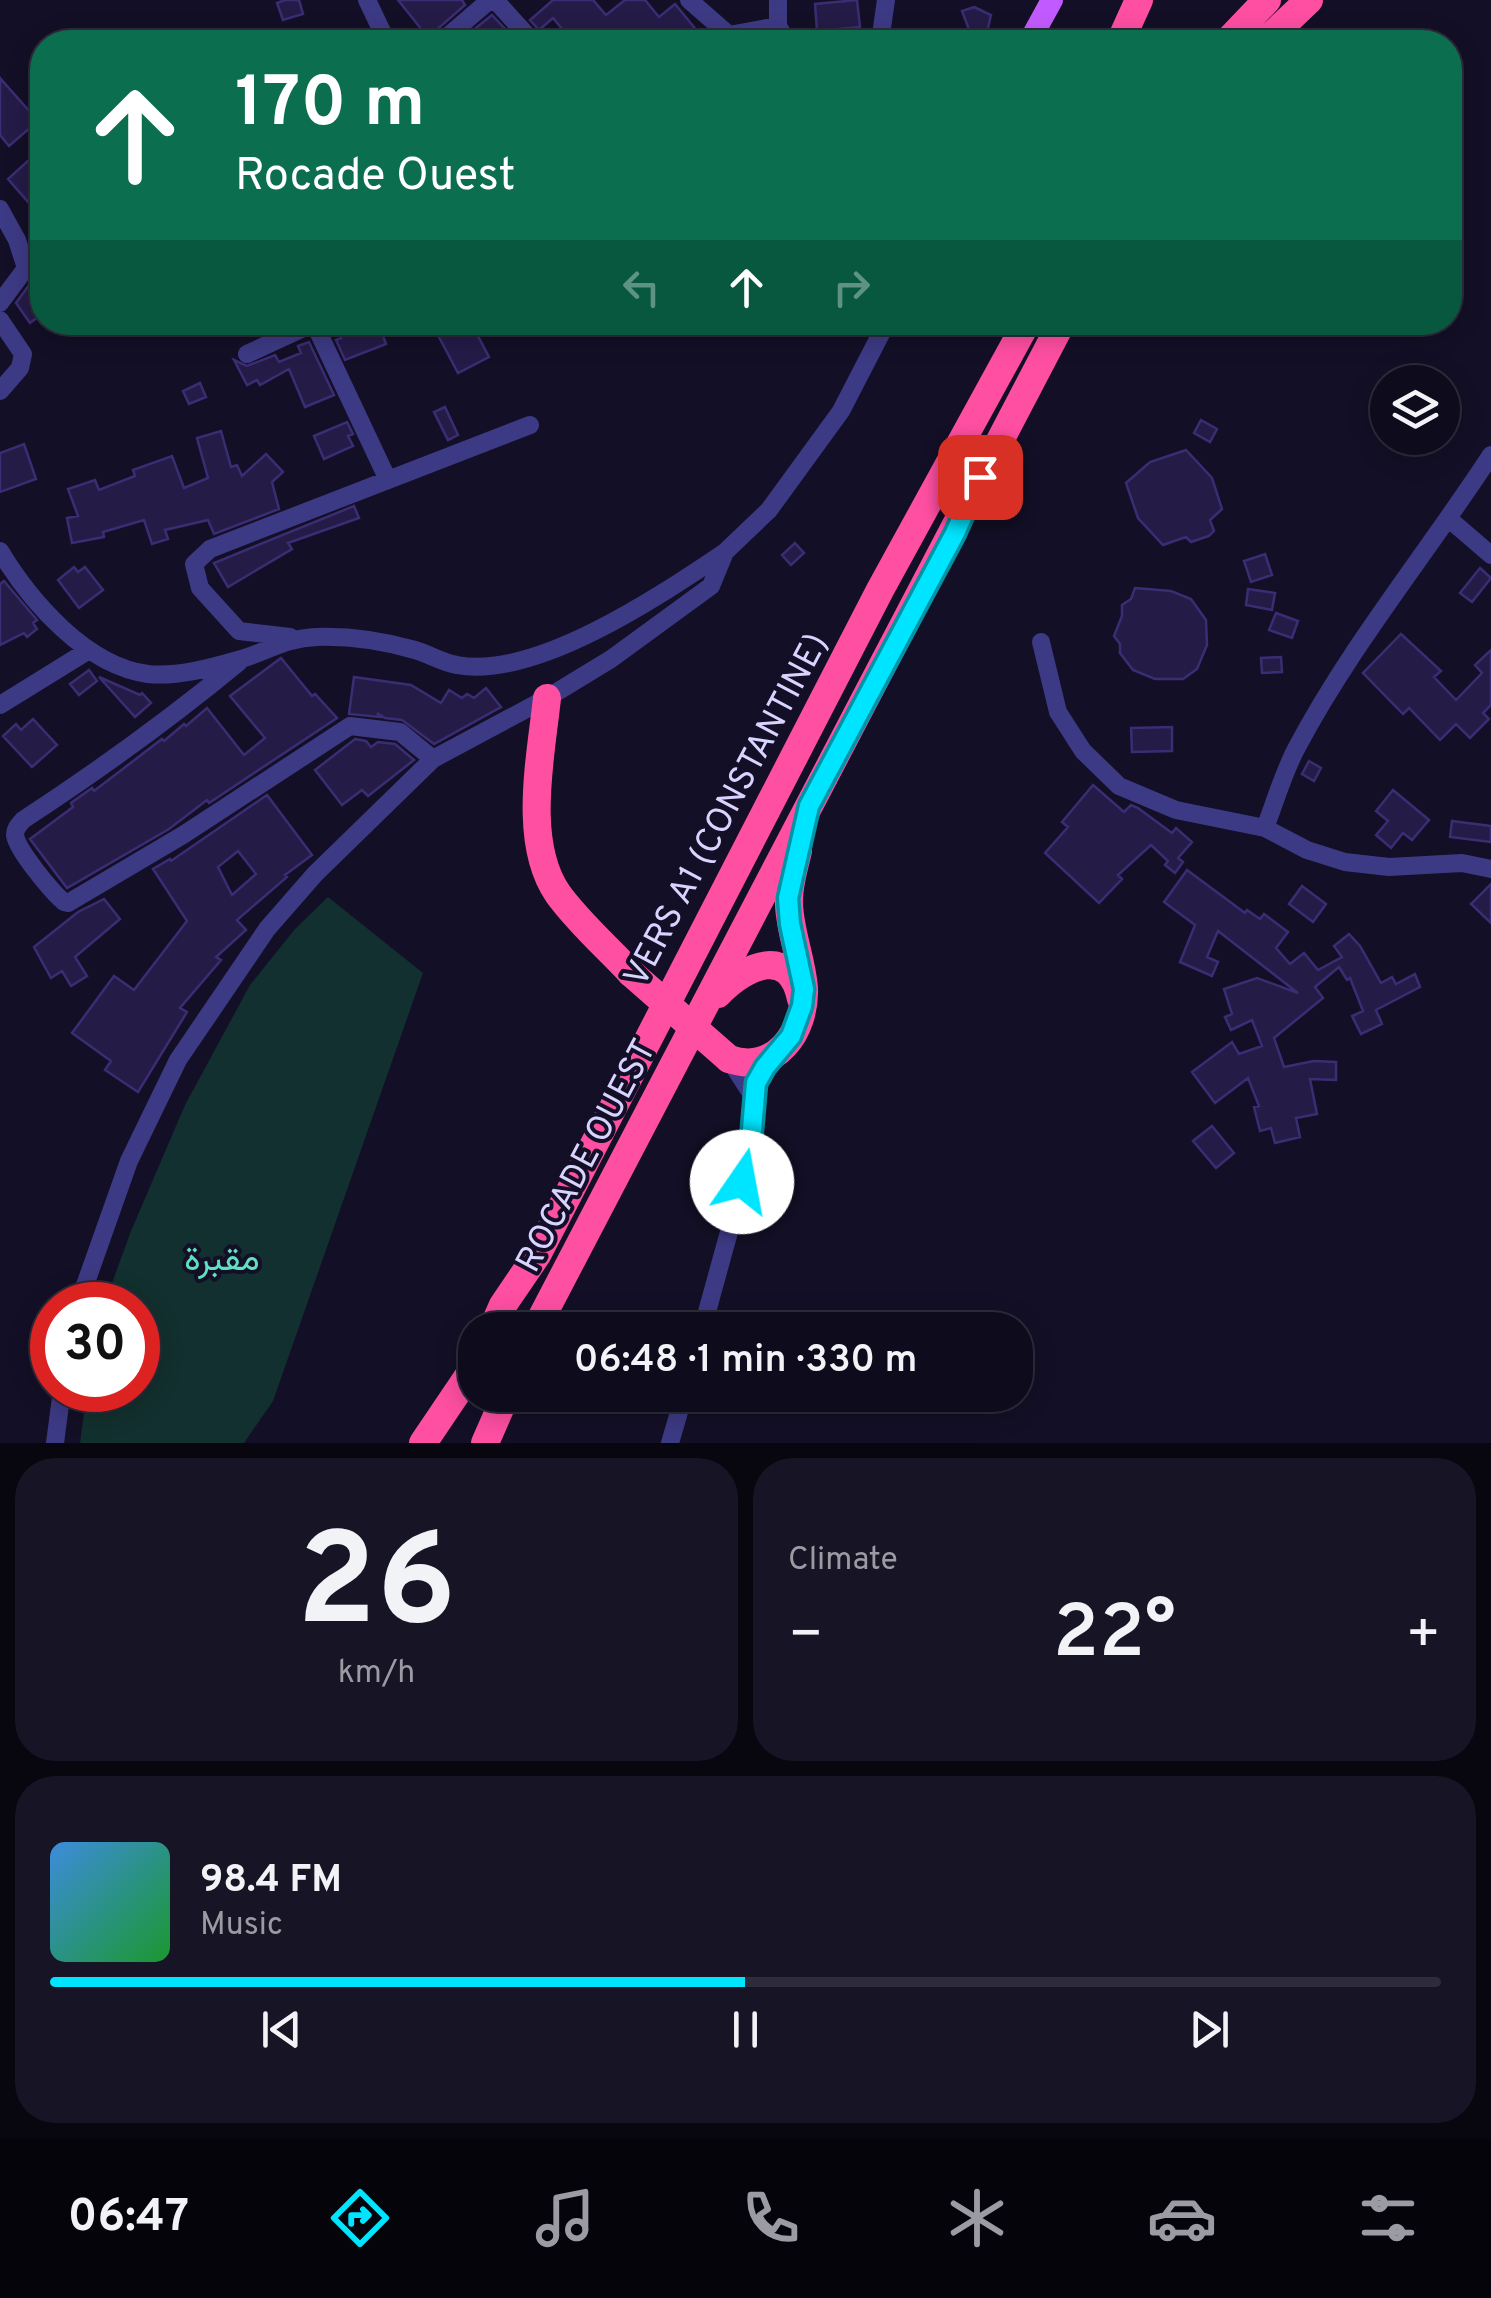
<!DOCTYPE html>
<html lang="en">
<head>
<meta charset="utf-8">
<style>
  body { margin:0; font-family:Overpass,Vazirmatn,sans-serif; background:#171425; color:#f1f3f6; height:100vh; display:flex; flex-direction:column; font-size:38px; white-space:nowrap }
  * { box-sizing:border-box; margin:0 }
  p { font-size:32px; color:#9b9ba3 }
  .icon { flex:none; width:55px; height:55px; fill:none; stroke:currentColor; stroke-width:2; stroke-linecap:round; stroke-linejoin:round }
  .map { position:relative; height:1443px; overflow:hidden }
  .panel { display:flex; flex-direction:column; gap:15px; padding:15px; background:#08060f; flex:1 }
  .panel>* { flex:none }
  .hud { position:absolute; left:30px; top:30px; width:1432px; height:305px; border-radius:40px; box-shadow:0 5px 25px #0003,0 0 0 2px #2e2b3b; background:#0b6e4f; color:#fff; overflow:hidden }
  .fabs { position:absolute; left:1370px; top:365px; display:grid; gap:20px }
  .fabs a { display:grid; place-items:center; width:90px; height:90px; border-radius:50%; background:#0e0b1c; box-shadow:0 5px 25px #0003,0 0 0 2px #2e2b3b; font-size:50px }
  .speed { position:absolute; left:30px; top:1282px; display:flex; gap:20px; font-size:50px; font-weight:700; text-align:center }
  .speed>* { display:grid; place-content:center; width:130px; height:130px; border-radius:50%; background:#0e0b1c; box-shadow:0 5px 25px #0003,0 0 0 2px #2e2b3b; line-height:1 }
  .speed .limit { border:15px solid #d22; background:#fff; color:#111 }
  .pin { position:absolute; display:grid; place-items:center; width:85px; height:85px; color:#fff; margin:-42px; border-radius:20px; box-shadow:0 5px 15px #0006 }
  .me { position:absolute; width:110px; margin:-55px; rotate:12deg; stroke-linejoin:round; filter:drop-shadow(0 0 8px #0008) }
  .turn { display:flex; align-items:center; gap:35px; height:210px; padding:0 40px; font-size:45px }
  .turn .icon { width:130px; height:130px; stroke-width:2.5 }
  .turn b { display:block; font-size:70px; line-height:85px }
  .lanes { display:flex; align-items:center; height:95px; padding:0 40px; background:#0003; justify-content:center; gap:50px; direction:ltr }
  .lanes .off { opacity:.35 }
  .big { font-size:75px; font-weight:600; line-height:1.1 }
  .panel .tile { flex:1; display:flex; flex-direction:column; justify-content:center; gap:15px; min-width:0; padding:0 35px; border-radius:40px; background:#171425 }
  .panel .dial { align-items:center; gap:0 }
  .dial b { font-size:130px; line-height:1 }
  .song { display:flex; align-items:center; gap:30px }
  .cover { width:120px; height:120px; border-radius:15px; background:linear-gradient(135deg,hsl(210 70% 55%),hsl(130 70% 35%)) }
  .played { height:10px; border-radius:5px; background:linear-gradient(90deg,#00e5ff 50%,#2e2b3b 50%) }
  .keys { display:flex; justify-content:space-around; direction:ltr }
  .heat { display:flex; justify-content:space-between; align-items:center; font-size:55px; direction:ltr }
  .panel .tiles { flex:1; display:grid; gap:15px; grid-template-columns:1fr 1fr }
  .tile:last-child { grid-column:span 2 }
  .trip { position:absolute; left:458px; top:1312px; width:575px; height:100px; border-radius:40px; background:#0e0b1c; box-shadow:0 5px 25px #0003,0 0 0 2px #2e2b3b; font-weight:600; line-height:100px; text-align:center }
  .menu { display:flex; height:160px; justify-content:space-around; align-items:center; background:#06040b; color:#9b9ba3 }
  .menu .icon { width:70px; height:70px }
  .menu .current { color:#00e5ff }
  .menu b { font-size:45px; color:#f1f3f6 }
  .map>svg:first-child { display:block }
  .green { fill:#12302f }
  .building { fill:#241b47; stroke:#3b2d73; stroke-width:2.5; fill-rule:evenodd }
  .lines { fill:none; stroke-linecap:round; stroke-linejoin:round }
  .minor { stroke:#3d3a85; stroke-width:18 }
  .major { stroke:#c25bff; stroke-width:22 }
  .highway { stroke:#ff4fa3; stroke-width:28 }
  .highway-bridge { stroke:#ff4fa3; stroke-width:28 }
  .route-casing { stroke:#0095a6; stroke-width:25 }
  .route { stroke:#00e5ff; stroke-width:18 }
  .labels { text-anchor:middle; stroke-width:8; stroke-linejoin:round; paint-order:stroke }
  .street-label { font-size:35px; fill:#d9d4ff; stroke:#130f26 }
  .park-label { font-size:35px; fill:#5fe0c0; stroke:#130f26 }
</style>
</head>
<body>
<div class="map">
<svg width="1491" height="1443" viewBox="0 0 1491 1443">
  <rect width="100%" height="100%" fill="#130f26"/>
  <path class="green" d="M 328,897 L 423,973 L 273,1401 L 244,1443 L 80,1443 L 87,1390 L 138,1390 L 138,1305 L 104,1305 L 131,1231 L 185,1105 L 250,985 L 295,929 Z"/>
  <path class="building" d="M 285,0 L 299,0 L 303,14 L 283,20 L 277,3 Z
    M 398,0 L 462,0 L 465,5 L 434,32 L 432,29 L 426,35 Z
    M 553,0 L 593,0 L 606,15 L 625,0 L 645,0 L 659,17 L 675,4 L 698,32 L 685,42 L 655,42 L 647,32 L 633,42 L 573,42 L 553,18 L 539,30 L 530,20 Z
    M 857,0 L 860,27 L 817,31 L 815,4 Z
    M 974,7 L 991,15 L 985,41 L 968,38 L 970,32 L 962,11 Z
    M 492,15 L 517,42 L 489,42 L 476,28 Z
    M 0,78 L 38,121 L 9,146 L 0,135 Z
    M 42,148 L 42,218 L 8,179 Z
    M 42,273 L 42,314 L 30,323 L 16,303 L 32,281 Z
    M 334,322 L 378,322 L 386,344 L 345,360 L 336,340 L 341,338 Z
    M 431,322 L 504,322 L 504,323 L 477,334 L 489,357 L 458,373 Z
    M 309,342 L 334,395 L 305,407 L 289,369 L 260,385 L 257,380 L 247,385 L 234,360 L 247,366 L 275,355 L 279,362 L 301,353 L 298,346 Z
    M 200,383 L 206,397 L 189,404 L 183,391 Z
    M 445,407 L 458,435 L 448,440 L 434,412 Z
    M 1201,420 L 1217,429 L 1210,442 L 1194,433 Z
    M 347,422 L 353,434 L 348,436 L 353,446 L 324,459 L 314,436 Z
    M 221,431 L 231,467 L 237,465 L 242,476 L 266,454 L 283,472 L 272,482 L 279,509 L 214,534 L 208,520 L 165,530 L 168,539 L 152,544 L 144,520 L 103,532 L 104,537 L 72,543 L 67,518 L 78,516 L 68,489 L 95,480 L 99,490 L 135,476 L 133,470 L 172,456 L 184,488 L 208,478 L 197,438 Z
    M 24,444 L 36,479 L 0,492 L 0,453 Z
    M 1186,450 L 1212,478 L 1222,509 L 1210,520 L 1214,531 L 1209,536 L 1191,542 L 1186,537 L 1163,545 L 1138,518 L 1126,483 L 1150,462 Z
    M 354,506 L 359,518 L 288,543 L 292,549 L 228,587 L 214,563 Z
    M 795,543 L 804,553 L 791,565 L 782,555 Z
    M 1265,554 L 1272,575 L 1251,582 L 1244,561 Z
    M 74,567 L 78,572 L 85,567 L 103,590 L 79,608 L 58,580 Z
    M 1480,568 L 1491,578 L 1472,602 L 1460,593 Z
    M 4,581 L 37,620 L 33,623 L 37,629 L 27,637 L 24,633 L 0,645 L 0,584 Z
    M 1135,588 L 1171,591 L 1191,599 L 1206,620 L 1207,645 L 1197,669 L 1183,679 L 1155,679 L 1133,670 L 1120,653 L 1120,644 L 1114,636 L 1122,616 L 1122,605 L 1131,599 Z
    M 1248,589 L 1275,593 L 1272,610 L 1246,605 Z
    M 1276,613 L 1298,621 L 1292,638 L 1269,630 Z
    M 1401,634 L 1441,671 L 1434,677 L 1456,700 L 1482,673 L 1475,665 L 1491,650 L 1491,705 L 1483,713 L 1489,719 L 1470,738 L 1456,724 L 1440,740 L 1409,708 L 1403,714 L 1363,673 Z
    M 1281,657 L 1282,672 L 1262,673 L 1261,658 Z
    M 281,658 L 312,696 L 315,694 L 337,718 L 209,803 L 207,800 L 169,829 L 67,888 L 30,839 L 73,807 L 71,803 L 92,788 L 94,791 L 162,739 L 164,741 L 184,724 L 186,726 L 207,708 L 244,755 L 265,738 L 230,696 Z
    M 89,670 L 97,681 L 79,695 L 70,684 Z
    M 99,677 L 140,695 L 142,693 L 151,703 L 135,717 Z
    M 354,677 L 411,685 L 441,703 L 449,690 L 462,698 L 467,694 L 474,698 L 486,688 L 501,707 L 434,744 L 402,720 L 385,718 L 377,713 L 380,717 L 349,714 Z
    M 33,719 L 57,745 L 32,767 L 3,736 L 16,724 L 21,730 Z
    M 1172,727 L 1172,751 L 1132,752 L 1131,728 Z
    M 355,739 L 366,741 L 371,747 L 378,742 L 395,744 L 414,760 L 368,796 L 362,790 L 342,805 L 315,770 Z
    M 1309,761 L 1321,768 L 1314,781 L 1302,774 Z
    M 1093,785 L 1124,812 L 1131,805 L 1138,808 L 1172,833 L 1176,828 L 1192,842 L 1178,858 L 1183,862 L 1175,873 L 1165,865 L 1168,861 L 1151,845 L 1118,875 L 1122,879 L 1099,903 L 1045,853 L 1068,827 L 1062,822 Z
    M 1393,790 L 1429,820 L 1412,840 L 1403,833 L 1391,848 L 1376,835 L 1388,821 L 1376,811 Z
    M 267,795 L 312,855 L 285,875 L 287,877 L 237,920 L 246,930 L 216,957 L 221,960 L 180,1008 L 187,1012 L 138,1092 L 105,1070 L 111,1061 L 72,1033 L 114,976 L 134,990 L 187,921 L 153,869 L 170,859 L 171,861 ZM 238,851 L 256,874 L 232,895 L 218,867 Z
    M 1452,821 L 1491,826 L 1491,842 L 1450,837 Z
    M 1187,870 L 1245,913 L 1247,910 L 1260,919 L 1264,914 L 1288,932 L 1276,948 L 1290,964 L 1304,953 L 1318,970 L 1342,957 L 1334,946 L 1349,934 L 1360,946 L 1381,983 L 1392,977 L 1396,984 L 1415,974 L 1420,987 L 1376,1010 L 1382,1024 L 1361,1034 L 1352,1016 L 1363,1011 L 1350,978 L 1347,980 L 1339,967 L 1315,987 L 1323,998 L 1274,1038 L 1284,1067 L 1314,1061 L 1336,1062 L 1336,1080 L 1310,1079 L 1317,1114 L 1296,1118 L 1300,1137 L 1275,1143 L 1271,1128 L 1260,1131 L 1254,1107 L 1259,1106 L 1248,1078 L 1215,1103 L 1192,1072 L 1232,1042 L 1239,1054 L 1262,1046 L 1252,1020 L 1231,1030 L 1225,1017 L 1232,1014 L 1224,989 L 1257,978 L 1298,993 L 1218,931 L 1207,957 L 1218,962 L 1212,976 L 1180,962 L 1195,925 L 1164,902 Z
    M 1491,884 L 1491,923 L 1471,904 Z
    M 1302,886 L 1326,904 L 1313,922 L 1289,904 Z
    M 104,899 L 120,919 L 75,957 L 87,976 L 71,986 L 62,971 L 51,978 L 34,947 L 78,912 Z
    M 1212,1126 L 1234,1153 L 1216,1168 L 1193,1141 Z"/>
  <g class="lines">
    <path class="minor" d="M 367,0 L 387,42
      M 495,0 L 533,42
      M 689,0 L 729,35
      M 778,0 L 778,26 L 787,42
      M 441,42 L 490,0
      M 728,42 L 729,35 L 778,26
      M 880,42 L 886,0
      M 0,209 L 17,240 L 26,268 L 0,303
      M 0,320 L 23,354 L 20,368 L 0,391
      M 247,354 L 314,323 L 388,480
      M 1449,519 L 1491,555
      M 0,551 C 30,601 86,666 148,674 C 177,677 210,668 238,660 C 267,652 284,638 317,637 C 350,636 383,641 415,650 C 429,654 443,663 457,665 C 536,680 661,595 725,552
      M 290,637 L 239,631 L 200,588 L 194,564 L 210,549 L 530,425
      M 1041,642 L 1058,712 L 1083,751 L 1119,786 L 1176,810 L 1265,828 L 1307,850 L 1345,862 L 1389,867 L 1462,863 L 1491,869
      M 239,662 C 170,719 98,771 23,820 C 19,825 15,828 15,835 C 17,850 52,892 64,902 L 68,903 L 183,835 L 350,726 L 400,732 L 433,759
      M 0,705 L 89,650
      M 1265,828 C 1275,802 1283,774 1296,749 C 1351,645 1427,553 1491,455
      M 78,1305 L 129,1161 L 178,1060 L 267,929 L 315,874 L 433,759 L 547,698 L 611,659 L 711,586 L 725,552 L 769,510 L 841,411 L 887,322
      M 702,1330 L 751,1152 L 754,1098 L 729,1059
      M 55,1443 L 62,1390
      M 670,1443 L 684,1395"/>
    <path class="major" d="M 1029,42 L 1052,0"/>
    <path class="highway" d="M 1120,42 L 1139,0
      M 1227,42 L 1267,0
      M 1265,42 L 1309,0
      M 547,698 C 541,756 522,842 558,894 C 579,923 607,947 631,973
      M 718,994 C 746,965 790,945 801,999
      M 729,1059 C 775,1075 806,1031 804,988 C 802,960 790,933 789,904 C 788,886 794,869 798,851
      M 492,1330 L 503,1305 L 537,1255 L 880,590 L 1027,322
      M 535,1330 L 1062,322
      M 423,1443 L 475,1366
      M 485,1443 L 506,1395"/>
    <path class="highway-bridge" d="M 631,973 L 729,1059"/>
  </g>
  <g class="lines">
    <g class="route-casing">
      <path id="route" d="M 742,1182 L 750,1152 L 756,1083 L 765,1067 L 791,1036 L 802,1006 L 804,989 L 790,924 L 788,898 L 809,806 L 955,533 L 980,477"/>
    </g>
    <use href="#route" class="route"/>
  </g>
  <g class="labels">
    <g class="street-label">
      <text transform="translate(725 809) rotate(-62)" y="12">VERS A1 (CONSTANTINE)</text>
      <text transform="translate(585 1155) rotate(-62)" y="12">ROCADE OUEST</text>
    </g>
    <g class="park-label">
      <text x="222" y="1270">مقبرة</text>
    </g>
  </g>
</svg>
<div class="fabs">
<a><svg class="icon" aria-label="layers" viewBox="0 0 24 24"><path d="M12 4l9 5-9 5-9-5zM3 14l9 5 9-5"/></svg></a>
</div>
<div class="speed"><div class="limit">30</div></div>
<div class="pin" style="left:980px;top:477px;background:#d93025"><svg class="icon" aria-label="arrive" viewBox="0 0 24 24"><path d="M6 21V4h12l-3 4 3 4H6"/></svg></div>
<svg class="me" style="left:742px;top:1182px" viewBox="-20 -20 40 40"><circle r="19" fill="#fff"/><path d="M0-13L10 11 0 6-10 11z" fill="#00e5ff"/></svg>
<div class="trip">06:48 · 1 min · 330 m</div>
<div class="hud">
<div class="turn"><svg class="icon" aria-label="ahead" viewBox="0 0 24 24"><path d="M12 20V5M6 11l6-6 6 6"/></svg><div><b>170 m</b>Rocade Ouest</div></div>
<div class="lanes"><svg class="icon off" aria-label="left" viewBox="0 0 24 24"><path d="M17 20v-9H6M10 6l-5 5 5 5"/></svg><svg class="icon" aria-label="ahead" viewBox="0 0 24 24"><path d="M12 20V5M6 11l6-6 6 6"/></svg><svg class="icon off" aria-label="right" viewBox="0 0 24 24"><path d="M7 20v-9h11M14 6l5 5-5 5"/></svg></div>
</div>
</div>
<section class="panel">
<div class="tiles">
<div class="tile dial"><b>26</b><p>km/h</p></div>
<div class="tile"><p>Climate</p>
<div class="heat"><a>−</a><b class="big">22°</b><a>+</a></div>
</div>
<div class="tile">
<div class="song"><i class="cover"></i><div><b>98.4 FM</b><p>Music</p></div></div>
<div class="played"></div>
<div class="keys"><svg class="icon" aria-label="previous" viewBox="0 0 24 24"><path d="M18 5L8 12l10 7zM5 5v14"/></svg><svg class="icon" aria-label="pause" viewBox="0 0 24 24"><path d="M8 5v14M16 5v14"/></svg><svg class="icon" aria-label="next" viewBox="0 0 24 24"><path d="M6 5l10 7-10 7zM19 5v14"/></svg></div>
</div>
</div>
</section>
<nav class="menu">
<b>06:47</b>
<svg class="icon current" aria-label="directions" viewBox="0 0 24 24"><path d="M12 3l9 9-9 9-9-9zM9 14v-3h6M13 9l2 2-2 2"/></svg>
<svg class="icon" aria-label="music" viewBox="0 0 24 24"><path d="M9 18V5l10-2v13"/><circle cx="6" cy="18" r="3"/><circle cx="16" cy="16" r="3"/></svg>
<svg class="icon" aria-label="phone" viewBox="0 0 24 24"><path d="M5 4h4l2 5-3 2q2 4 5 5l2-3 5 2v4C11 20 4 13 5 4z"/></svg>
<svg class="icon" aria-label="climate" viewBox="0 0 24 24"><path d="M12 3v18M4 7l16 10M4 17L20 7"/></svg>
<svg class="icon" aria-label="car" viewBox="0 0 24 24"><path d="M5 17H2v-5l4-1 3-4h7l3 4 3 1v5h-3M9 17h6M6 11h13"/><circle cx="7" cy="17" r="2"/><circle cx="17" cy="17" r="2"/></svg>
<svg class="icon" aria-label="filters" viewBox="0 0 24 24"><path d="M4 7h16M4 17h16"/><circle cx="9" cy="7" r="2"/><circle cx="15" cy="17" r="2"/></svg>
</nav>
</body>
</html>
